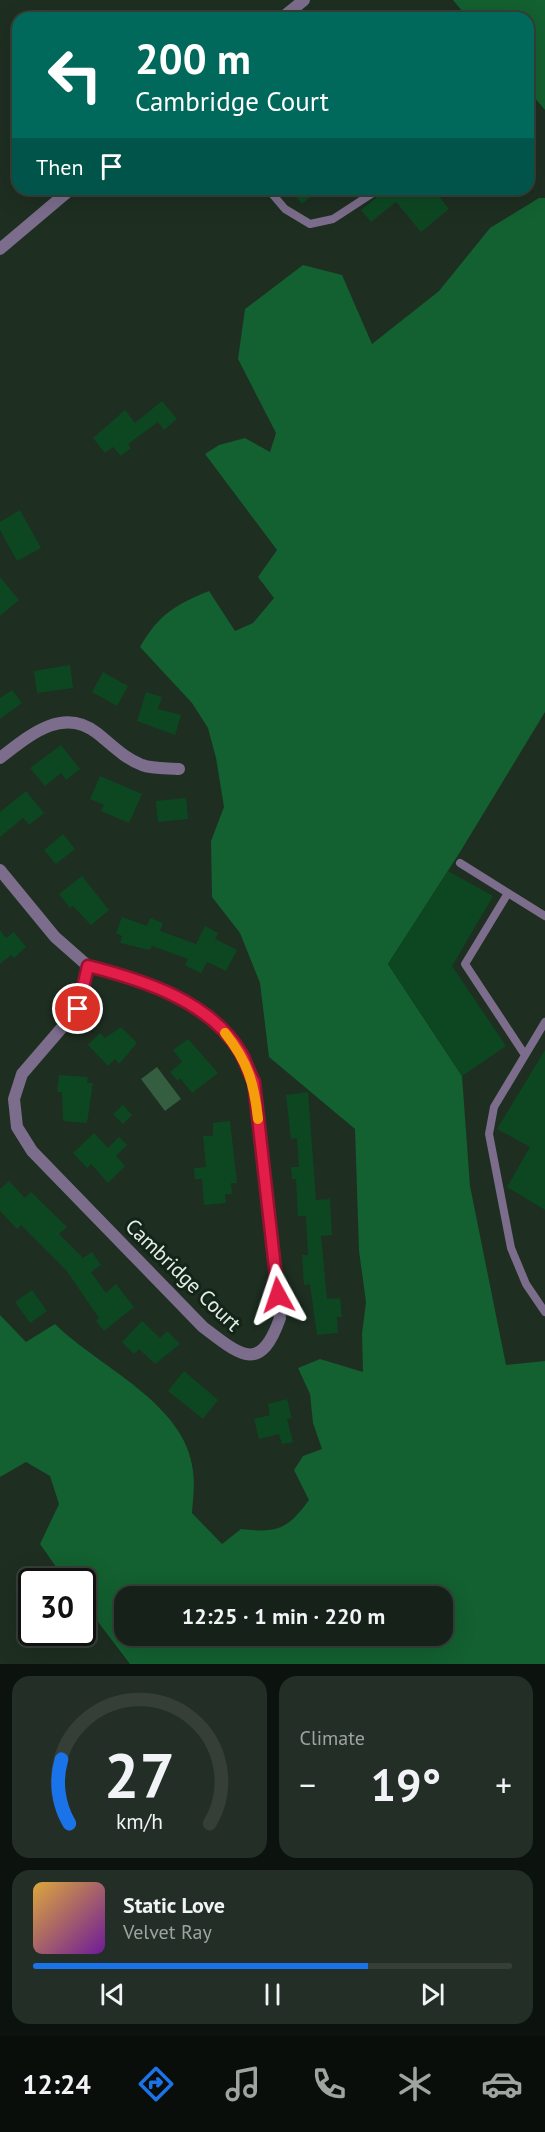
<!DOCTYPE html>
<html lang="en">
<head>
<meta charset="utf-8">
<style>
  body { margin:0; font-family:"PT Sans",sans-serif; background:#232f26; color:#f1f3f6; height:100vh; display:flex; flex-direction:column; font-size:22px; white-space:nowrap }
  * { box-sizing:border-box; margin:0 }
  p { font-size:20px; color:#9ea4a2 }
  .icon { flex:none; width:33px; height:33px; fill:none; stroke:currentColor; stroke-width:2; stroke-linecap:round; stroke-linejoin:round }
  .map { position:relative; height:1664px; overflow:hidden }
  .sheet { display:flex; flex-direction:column; gap:12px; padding:12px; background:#0c130e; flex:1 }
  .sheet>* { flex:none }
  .banner { position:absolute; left:12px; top:12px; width:522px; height:183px; border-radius:18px; box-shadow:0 6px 24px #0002,0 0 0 2px #353f38; background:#00695c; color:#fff; overflow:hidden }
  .speed { position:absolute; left:18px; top:1568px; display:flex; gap:12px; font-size:30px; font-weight:700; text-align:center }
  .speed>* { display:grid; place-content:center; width:78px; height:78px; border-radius:50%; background:#162219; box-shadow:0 6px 24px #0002,0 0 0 2px #353f38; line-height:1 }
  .speed .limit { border:3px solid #111; border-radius:9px; background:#fff; color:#111 }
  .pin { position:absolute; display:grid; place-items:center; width:51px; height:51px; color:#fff; margin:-26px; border:3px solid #fff; border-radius:50%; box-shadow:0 2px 6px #0007 }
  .me { position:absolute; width:66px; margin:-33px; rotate:355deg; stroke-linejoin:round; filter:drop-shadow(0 0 4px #0008) }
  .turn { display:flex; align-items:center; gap:21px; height:126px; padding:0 24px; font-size:27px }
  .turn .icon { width:78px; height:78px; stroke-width:2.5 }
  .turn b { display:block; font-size:42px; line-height:51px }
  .then { display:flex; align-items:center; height:57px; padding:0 24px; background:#0003; gap:12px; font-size:22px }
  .big { font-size:45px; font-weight:800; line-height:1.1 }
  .sheet .tile { flex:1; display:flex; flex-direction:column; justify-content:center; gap:9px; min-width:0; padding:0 21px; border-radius:18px; background:#232f26 }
  .sheet .dial { align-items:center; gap:0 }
  .dial svg { height:156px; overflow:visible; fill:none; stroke:#353f38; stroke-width:7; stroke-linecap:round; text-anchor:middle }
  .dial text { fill:#f1f3f6; stroke:none }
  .song { display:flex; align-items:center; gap:18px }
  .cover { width:72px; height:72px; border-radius:9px; background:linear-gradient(135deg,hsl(40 70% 55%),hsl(280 70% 35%)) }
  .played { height:6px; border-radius:3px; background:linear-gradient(90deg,#1a73e8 70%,#353f38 70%) }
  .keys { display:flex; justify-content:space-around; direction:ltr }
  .heat { display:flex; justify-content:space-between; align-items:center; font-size:33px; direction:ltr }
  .sheet .tiles { flex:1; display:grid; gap:12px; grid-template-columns:1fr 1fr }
  .tile:last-child { grid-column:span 2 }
  .trip { position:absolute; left:114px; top:1586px; width:339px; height:60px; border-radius:18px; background:#162219; box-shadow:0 6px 24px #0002,0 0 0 2px #353f38; font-weight:800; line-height:60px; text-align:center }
  .menu { display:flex; height:96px; justify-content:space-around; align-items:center; background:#090e0a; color:#9ea4a2 }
  .menu .icon { width:42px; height:42px }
  .menu .on { color:#1a73e8 }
  .menu b { font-size:27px; color:#f1f3f6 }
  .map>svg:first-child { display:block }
  .green { fill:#355d3f }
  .forest { fill:#136030; fill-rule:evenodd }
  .building { fill:#0d4722 }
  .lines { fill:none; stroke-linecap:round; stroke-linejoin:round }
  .service { stroke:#7b6d8b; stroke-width:8 }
  .minor { stroke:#7b6d8b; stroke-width:12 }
  .tertiary { stroke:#7b6d8b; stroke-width:12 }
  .route-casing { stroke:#92132f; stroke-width:15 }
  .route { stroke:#e11d48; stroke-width:10 }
  .slow { stroke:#f59e0b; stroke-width:10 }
  .labels { text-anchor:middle; stroke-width:6; stroke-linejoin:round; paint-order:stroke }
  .street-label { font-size:21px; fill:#e3ede5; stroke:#142418 }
</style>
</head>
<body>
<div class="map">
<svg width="545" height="1664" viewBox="0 0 545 1664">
  <rect width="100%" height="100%" fill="#1e2e21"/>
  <path class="green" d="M 157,1067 L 181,1099 L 165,1111 L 141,1079 Z"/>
  <path class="forest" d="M 453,0 L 545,0 L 545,110 L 528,90 L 528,18 L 468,18 Z
    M 539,198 L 545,198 L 545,712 L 460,852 L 388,964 L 462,1076 L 470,1186 L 506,1365 L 545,1361 L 545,1664 L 130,1664 L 83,1602 L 82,1581 L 66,1581 L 40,1544 L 59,1504 L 50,1476 L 26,1462 L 0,1477 L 0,1315 L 26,1342 L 55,1324 C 98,1367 186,1403 193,1471 C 195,1485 193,1499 192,1513 L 222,1544 L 241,1529 C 277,1533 287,1530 309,1500 L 294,1470 L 303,1456 L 322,1449 L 313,1423 L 310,1394 L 298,1368 L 320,1359 L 363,1372 L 362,1334 L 366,1302 L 359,1251 L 355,1129 L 269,1057 L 260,983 L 240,933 L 212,897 L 211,841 L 224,807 L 216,758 L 208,728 L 192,703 L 140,647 C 159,614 175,605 209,591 L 235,631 L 253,623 L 274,598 L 258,577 L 277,550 L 205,454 L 219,445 L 245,438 L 270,452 L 276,433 L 238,359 L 245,309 L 303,265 L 342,275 L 372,344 L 439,291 L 490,228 ZM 124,1596 L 442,1596 L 442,1635 L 124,1635 Z"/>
  <path class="building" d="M 290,189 L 320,189 L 302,204 Z
    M 387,189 L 433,189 L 449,209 L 421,232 L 396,202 L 371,222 L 361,210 Z
    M 162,401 L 177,419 L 164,430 L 158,422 L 128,444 L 131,448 L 121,456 L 113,447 L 105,453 L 93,438 L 125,410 L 135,423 Z
    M 20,510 L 41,548 L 17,561 L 0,530 L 0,522 Z
    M 0,577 L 19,600 L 0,616 Z
    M 70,665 L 73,688 L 37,693 L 34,671 Z
    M 103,672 L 128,686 L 117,706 L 92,692 Z
    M 12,690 L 22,703 L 0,719 L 0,698 Z
    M 146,692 L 162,697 L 158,709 L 181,715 L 175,735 L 137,721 Z
    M 61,745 L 80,769 L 66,780 L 61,773 L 45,786 L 30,768 Z
    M 100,776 L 142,794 L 129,823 L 101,811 L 104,805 L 90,799 Z
    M 26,791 L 44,813 L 29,825 L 23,818 L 0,837 L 0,812 Z
    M 186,798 L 188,819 L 158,822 L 156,801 Z
    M 63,834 L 75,849 L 56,864 L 44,850 Z
    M 448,871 L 493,896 L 452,966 L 506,1046 L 462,1076 L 388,964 Z
    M 82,876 L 109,910 L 91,925 L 73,906 L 70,908 L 59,894 Z
    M 122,917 L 147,926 L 150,918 L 163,923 L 160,931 L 196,944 L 205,926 L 218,933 L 215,939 L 237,950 L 226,971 L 207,962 L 201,973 L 185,965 L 188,959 L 152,946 L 150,950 L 120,943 L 122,936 L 116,933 Z
    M 0,930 L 6,938 L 14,932 L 26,947 L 14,958 L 11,955 L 0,964 Z
    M 121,1027 L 137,1043 L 119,1064 L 115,1059 L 108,1066 L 88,1045 L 100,1033 L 105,1038 Z
    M 188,1039 L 218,1073 L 192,1093 L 180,1078 L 178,1081 L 170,1072 L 182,1062 L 173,1050 Z
    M 545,1050 L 545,1210 L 507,1187 L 530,1147 L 497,1129 Z
    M 59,1075 L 88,1077 L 87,1083 L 93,1083 L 87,1123 L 63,1121 L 62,1092 L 57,1092 Z
    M 308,1092 L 316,1200 L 330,1199 L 332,1235 L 321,1236 L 327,1299 L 340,1298 L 342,1317 L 337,1317 L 338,1333 L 317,1335 L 310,1284 L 304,1285 L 302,1255 L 308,1255 L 306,1216 L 298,1216 L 296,1179 L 292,1179 L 291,1167 L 299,1167 L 297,1138 L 291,1139 L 286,1095 Z
    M 123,1105 L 132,1115 L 123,1124 L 113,1114 Z
    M 230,1121 L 237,1183 L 231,1183 L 232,1194 L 225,1194 L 226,1203 L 204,1205 L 202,1179 L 195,1179 L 194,1168 L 206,1167 L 203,1136 L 213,1136 L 213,1123 Z
    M 94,1133 L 108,1148 L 119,1137 L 127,1145 L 116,1156 L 125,1166 L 108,1183 L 91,1164 L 87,1168 L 73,1153 Z
    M 9,1181 L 25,1198 L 31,1192 L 67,1227 L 59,1234 L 83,1258 L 92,1252 L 101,1265 L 91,1272 L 106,1293 L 116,1284 L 134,1307 L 104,1331 L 96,1321 L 99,1318 L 66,1270 L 21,1225 L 17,1229 L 0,1211 L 0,1189 Z
    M 32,1290 L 47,1311 L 30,1323 L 15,1302 Z
    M 142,1321 L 160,1338 L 167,1331 L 180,1344 L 155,1364 L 139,1349 L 134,1354 L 122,1342 Z
    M 184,1371 L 218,1400 L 203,1419 L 168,1391 Z
    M 287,1399 L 292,1418 L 287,1419 L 293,1442 L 282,1444 L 279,1434 L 259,1439 L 254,1419 L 270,1415 L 268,1404 Z"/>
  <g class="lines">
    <path class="service" d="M 268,189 L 285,209 L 310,224 L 333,219 L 379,189
      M 460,863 L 545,916
      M 508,893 L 465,964 L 525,1055
      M 545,1022 L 494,1107 L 489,1134 L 511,1248 L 526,1284 L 545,1312"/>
    <path class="minor" d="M 0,758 C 29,736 62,706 97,733 C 112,745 124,758 142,765 C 153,769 167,768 179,769
      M 0,870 L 55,937 L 88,966
      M 88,966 C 143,980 210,1001 241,1053 C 246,1062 249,1073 254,1082 L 280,1318 C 260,1375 240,1355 203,1327 L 32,1151 L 17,1127 L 14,1099 L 22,1074 L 78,1009 Z"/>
    <path class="tertiary" d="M 282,18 L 304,0
      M 0,249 L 71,189"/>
  </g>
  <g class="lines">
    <g class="route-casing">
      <path id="route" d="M 78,1009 L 88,966 C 143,980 210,1001 241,1053 C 246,1062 249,1073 254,1082 L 278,1295"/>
    </g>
    <use href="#route" class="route"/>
    <path class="slow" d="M 225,1033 C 248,1062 254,1083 258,1119"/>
  </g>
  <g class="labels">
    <g class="street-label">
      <text transform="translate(183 1275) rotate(44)" y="7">Cambridge Court</text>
    </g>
  </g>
</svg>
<div class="speed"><div class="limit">30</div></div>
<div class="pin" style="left:78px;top:1009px;background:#d93025"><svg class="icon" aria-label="arrive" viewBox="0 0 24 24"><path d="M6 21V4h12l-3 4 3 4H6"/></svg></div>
<svg class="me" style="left:278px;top:1295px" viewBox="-20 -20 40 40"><path d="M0-17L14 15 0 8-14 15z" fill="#e11d48" stroke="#fff" stroke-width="4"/></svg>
<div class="trip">12:25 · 1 min · 220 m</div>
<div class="banner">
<div class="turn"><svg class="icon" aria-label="left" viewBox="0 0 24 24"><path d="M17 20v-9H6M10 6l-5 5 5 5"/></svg><div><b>200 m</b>Cambridge Court</div></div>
<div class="then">Then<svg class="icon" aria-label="arrive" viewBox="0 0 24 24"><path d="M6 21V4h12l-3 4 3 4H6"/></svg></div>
</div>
</div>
<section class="sheet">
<div class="tiles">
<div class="tile dial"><svg viewBox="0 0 100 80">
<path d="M14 69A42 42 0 1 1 86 69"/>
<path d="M14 69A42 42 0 0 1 10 36" stroke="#1a73e8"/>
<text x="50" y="56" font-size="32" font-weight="700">27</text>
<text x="50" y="72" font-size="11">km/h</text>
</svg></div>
<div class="tile"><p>Climate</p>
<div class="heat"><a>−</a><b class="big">19°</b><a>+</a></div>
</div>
<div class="tile">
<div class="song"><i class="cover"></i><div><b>Static Love</b><p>Velvet Ray</p></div></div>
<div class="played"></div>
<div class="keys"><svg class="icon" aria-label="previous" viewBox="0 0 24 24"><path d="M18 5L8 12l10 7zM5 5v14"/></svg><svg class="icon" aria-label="pause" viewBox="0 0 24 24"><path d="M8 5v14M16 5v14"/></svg><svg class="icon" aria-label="next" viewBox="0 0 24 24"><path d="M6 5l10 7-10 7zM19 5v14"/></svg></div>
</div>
</div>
</section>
<nav class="menu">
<b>12:24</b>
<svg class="icon on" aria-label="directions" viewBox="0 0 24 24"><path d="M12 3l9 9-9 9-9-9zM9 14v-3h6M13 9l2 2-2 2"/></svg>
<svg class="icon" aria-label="music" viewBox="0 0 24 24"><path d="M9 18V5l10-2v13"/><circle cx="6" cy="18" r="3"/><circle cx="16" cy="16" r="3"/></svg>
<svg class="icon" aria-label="phone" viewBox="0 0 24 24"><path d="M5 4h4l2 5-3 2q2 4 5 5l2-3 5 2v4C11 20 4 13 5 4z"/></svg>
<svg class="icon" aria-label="climate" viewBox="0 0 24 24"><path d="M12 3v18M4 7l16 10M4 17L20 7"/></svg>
<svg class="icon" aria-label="car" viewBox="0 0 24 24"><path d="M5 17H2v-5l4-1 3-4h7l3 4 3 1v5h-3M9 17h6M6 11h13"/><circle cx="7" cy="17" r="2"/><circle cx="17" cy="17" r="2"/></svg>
</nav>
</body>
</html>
